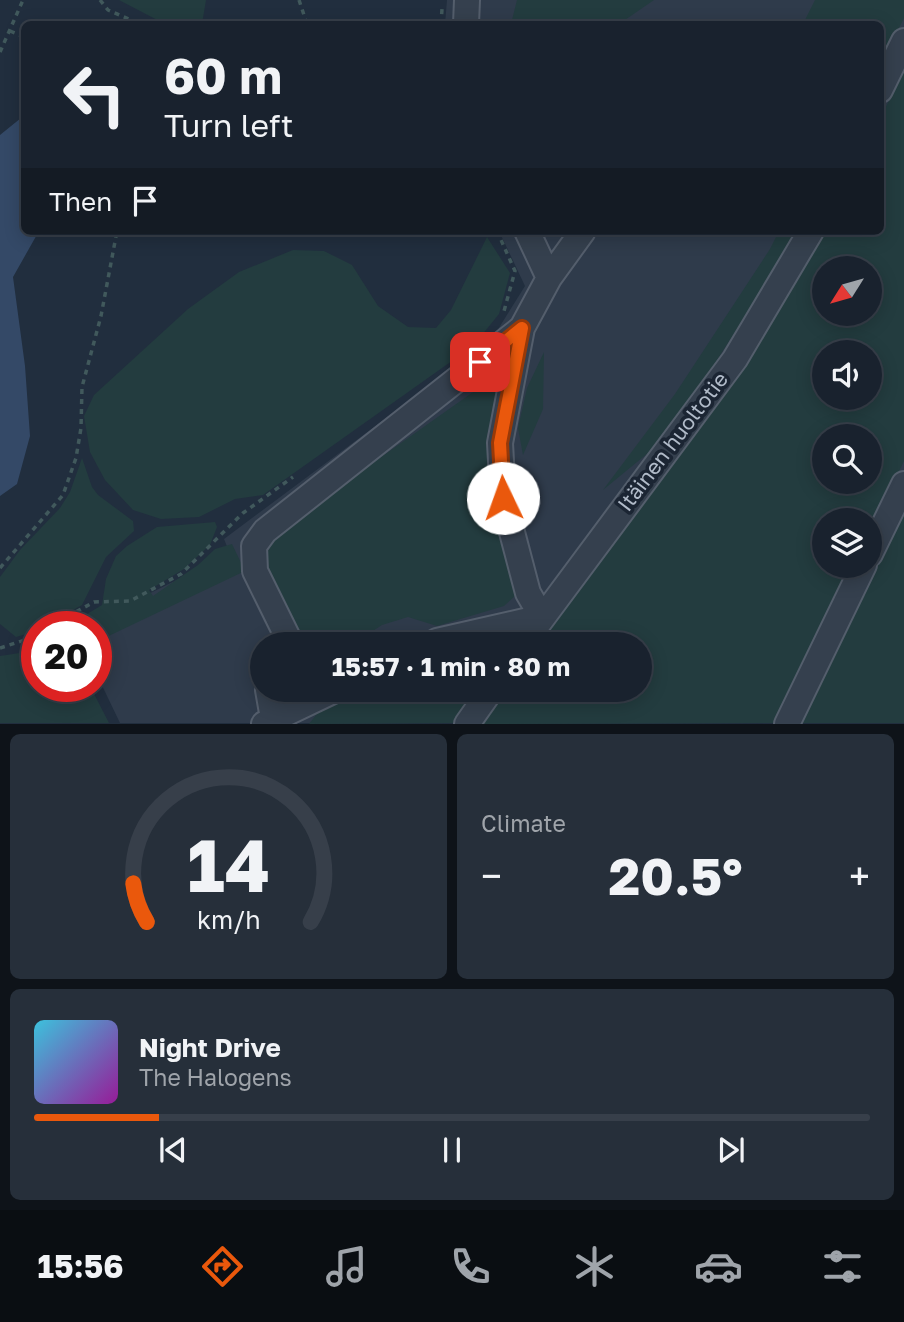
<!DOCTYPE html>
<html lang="en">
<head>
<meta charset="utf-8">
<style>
  body { margin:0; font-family:"Golos Text",sans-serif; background:#262f3a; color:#f1f3f6; height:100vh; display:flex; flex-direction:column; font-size:26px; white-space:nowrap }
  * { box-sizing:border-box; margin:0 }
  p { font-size:23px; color:#9fa4aa }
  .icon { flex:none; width:38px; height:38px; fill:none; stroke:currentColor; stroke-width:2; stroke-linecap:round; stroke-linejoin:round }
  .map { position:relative; height:724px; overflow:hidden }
  .panel { display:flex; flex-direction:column; gap:10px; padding:10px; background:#0e1319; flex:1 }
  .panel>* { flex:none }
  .top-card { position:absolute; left:21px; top:21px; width:863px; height:214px; border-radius:10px; box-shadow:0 4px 18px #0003,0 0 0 2px #373f4a; background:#19222e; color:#f1f3f6; overflow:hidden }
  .needle { width:46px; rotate:233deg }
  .controls { position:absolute; left:812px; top:256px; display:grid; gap:14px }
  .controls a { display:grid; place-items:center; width:70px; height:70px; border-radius:50%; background:#19222e; box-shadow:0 4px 18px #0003,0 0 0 2px #373f4a; font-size:35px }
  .speed { position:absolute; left:21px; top:611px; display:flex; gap:14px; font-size:35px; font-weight:700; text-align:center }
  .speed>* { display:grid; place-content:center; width:91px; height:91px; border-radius:50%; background:#19222e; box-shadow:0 4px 18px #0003,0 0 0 2px #373f4a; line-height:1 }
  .speed .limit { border:10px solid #d22; background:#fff; color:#111 }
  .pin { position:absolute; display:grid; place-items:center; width:60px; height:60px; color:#fff; margin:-30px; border-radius:14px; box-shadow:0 4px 10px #0006 }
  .me { position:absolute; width:77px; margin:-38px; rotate:357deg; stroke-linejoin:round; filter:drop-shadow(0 0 5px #0008) }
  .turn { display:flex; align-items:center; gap:24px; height:147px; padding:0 28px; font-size:32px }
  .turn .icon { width:91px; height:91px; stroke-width:2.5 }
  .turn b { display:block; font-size:49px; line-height:60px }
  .then { display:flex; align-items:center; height:66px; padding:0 28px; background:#0003; gap:14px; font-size:26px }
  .big { font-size:52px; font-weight:700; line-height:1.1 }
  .panel .tile { flex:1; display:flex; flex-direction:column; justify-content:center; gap:10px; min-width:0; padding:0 24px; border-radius:10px; background:#262f3a }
  .panel .dial { align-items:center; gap:0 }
  .dial svg { height:182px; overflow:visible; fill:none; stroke:#373f4a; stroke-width:7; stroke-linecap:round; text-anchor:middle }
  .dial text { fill:#f1f3f6; stroke:none }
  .song { display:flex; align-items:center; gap:21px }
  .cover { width:84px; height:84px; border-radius:10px; background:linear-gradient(135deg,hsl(190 70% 55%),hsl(300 70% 35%)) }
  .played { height:7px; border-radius:4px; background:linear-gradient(90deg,#ea580c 15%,#373f4a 15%) }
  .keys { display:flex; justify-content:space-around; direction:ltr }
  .heat { display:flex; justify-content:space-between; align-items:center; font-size:38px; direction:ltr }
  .panel .tiles { flex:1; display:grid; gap:10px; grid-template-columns:1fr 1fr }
  .tile:last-child { grid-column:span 2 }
  .trip { position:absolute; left:250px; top:632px; width:402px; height:70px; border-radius:35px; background:#19222e; box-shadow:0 4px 18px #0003,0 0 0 2px #373f4a; font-weight:700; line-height:70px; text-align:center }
  .dock { display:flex; height:112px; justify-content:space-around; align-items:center; background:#0a0e12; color:#9fa4aa }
  .dock .icon { width:49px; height:49px }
  .dock .active { color:#ea580c }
  .dock b { font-size:32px; color:#f1f3f6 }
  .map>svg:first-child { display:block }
  .airport { fill:#2f3b4b; fill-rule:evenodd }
  .green { fill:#233c3f; fill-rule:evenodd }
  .water { fill:#344967 }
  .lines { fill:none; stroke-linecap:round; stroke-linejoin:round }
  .minor-casing { stroke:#545e6c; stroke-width:28 }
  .path { stroke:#41595c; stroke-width:3.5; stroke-dasharray:5 5; stroke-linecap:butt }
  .minor { stroke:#35404e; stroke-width:24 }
  .route-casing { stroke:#983908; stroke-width:18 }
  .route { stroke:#ea580c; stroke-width:12 }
  .labels { text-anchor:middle; stroke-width:7; stroke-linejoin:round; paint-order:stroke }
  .street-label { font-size:21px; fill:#b1bbc9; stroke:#1b2533 }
</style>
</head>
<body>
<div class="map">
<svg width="904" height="724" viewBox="0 0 904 724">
  <rect width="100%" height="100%" fill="#212e3e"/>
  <path class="airport" d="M 447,0 L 904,0 L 904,723 L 120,723 L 96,673 L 96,626 L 83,626 L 230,554 L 224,539 L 492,339 L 525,286 L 499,231 L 880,231 L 880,24 L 445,24 ZM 824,268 L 870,268 L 870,313 L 824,313 ZM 824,352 L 870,352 L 870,397 L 824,397 ZM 824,436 L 870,436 L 870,481 L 824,481 ZM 824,520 L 870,520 L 870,565 L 824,565 ZM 262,644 L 640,644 L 640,690 L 262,690 Z"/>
  <path class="green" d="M 119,0 L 206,0 L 202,24 L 165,24 Z
    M 517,0 L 654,0 L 622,22 L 621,24 L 511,24 Z
    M 815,0 L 904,0 L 904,18 L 880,66 L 880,24 L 803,24 Z
    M 904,70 L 904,461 L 870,531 L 870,520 L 824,520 L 824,565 L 853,565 L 775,723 L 480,724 L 503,690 L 640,690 L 640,644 L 537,644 L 706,419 L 790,292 L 823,231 L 880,231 L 880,119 ZM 824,268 L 870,268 L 870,313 L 824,313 ZM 824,352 L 870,352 L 870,397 L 824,397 ZM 824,436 L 870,436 L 870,481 L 824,481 Z
    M 779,231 L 795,231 L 772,274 L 710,371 L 648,453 L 603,490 L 675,394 L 770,249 Z
    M 487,237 L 510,273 L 499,314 L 473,346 L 263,495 L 235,499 L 199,517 L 161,519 L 133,510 L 105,480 L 90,452 L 84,416 L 94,395 L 188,309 L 239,272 L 293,250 L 324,251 L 352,265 L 378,306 L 408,327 L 436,328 L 451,310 Z
    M 544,352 L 543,409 L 523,455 L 518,428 L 527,388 Z
    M 503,374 L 487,436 L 487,460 L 490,490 L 509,565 L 515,596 L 504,606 L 437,626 L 408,617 L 382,625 L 353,644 L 305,644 C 283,620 274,587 264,557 L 274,541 L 292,520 L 493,378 Z
    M 82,458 L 92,487 L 98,495 L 133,521 L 134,531 L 106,557 L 82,605 L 45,626 L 37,626 L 36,631 L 16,637 L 0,624 L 0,577 L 20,550 L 60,508 L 70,492 Z
    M 904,508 L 904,723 L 798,723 Z
    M 215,522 L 217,527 L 210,545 L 184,569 L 149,590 L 153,596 L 198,565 L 215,549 L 232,544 L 245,571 L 96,642 L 96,626 L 67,626 L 102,605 L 106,579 L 116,556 L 127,546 L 157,527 Z
    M 37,645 L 37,686 L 90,686 L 109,723 L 0,723 L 0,656 L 26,652 Z
    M 362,690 L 477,690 L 453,723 L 309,724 L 323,706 Z"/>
  <path class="water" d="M 21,118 L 24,119 L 24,231 L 39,231 L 13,277 L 25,366 L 30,436 L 17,484 L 0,496 L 0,135 Z"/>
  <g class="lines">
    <g class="minor-casing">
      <path id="minor" d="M 466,24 L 467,0
        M 880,90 L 904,41
        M 527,231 L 549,278
        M 870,554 L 904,484
        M 291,644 L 255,571 L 254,546 L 265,531 L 522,328 L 549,278 L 583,231
        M 432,644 L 437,641 L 542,617 L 528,593 L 503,498 L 500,443 L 522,328
        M 523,644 L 735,359 L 811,231
        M 268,690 L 274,724
        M 264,724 L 335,690
        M 467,724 L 491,690
        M 787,724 L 864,565"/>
    </g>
    <path class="path" d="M 100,0 L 108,10 L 140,24
      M 299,0 L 307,24
      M 441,24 L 442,9
      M 10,31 L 24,37
      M 0,52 L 23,0
      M 497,231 L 515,271 L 504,311
      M 0,568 L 63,495 L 70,475 L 76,458 L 81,428 L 82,387 L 101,316 L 117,231
      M 50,626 L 94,602 L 130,601 L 181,574 L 243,513 L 293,477
      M 0,648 L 25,640 L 37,634"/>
    <use href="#minor" class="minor"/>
  </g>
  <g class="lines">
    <g class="route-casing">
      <path id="route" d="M 480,362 L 522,328 L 500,443 L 503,498"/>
    </g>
    <use href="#route" class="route"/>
  </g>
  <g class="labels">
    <g class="street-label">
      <text transform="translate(673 442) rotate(-53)" y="7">Itäinen huoltotie</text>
    </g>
  </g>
</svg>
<div class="controls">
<a><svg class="needle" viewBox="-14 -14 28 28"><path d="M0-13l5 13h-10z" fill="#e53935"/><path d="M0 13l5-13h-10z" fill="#9fa4aa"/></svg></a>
<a><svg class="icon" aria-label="sound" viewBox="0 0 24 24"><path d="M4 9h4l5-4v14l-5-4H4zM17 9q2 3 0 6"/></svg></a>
<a><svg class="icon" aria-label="search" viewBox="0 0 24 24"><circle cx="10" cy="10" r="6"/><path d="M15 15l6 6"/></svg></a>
<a><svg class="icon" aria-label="layers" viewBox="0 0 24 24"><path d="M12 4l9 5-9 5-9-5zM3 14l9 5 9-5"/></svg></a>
</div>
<div class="speed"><div class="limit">20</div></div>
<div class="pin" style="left:480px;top:362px;background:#d93025"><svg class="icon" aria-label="arrive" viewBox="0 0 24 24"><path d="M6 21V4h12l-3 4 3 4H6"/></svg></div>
<svg class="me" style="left:503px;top:498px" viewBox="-20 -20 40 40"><circle r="19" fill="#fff"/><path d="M0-13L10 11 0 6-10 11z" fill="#ea580c"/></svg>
<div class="trip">15:57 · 1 min · 80 m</div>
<div class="top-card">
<div class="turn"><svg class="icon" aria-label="left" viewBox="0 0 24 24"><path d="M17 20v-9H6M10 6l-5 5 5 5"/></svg><div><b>60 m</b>Turn left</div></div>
<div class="then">Then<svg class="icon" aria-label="arrive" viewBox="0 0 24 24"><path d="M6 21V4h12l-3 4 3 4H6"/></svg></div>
</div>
</div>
<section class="panel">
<div class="tiles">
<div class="tile dial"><svg viewBox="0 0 100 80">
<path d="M14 69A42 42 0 1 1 86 69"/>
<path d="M14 69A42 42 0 0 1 8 52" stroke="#ea580c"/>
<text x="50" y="56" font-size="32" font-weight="700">14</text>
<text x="50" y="72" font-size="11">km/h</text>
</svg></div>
<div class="tile"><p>Climate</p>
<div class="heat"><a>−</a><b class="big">20.5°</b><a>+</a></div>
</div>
<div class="tile">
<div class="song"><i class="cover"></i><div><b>Night Drive</b><p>The Halogens</p></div></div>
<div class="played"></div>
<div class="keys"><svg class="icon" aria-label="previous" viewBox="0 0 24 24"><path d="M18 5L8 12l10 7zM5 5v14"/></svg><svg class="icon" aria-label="pause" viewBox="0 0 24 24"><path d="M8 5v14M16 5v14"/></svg><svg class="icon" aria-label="next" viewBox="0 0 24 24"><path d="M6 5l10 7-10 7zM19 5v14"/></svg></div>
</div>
</div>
</section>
<nav class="dock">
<b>15:56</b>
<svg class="icon active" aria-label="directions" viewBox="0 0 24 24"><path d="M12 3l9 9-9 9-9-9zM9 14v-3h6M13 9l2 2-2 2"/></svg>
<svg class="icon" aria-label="music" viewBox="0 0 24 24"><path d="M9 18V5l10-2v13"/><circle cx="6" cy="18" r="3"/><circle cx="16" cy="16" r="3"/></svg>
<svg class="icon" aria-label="phone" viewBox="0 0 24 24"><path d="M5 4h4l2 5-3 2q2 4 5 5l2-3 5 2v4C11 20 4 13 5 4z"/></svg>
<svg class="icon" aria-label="climate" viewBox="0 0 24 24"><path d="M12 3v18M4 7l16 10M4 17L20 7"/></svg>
<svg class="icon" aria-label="car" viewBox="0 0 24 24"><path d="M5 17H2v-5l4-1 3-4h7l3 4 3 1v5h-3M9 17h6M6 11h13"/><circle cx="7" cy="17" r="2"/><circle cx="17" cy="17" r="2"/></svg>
<svg class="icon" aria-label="filters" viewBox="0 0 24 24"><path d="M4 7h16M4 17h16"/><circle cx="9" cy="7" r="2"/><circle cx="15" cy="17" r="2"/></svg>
</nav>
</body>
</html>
